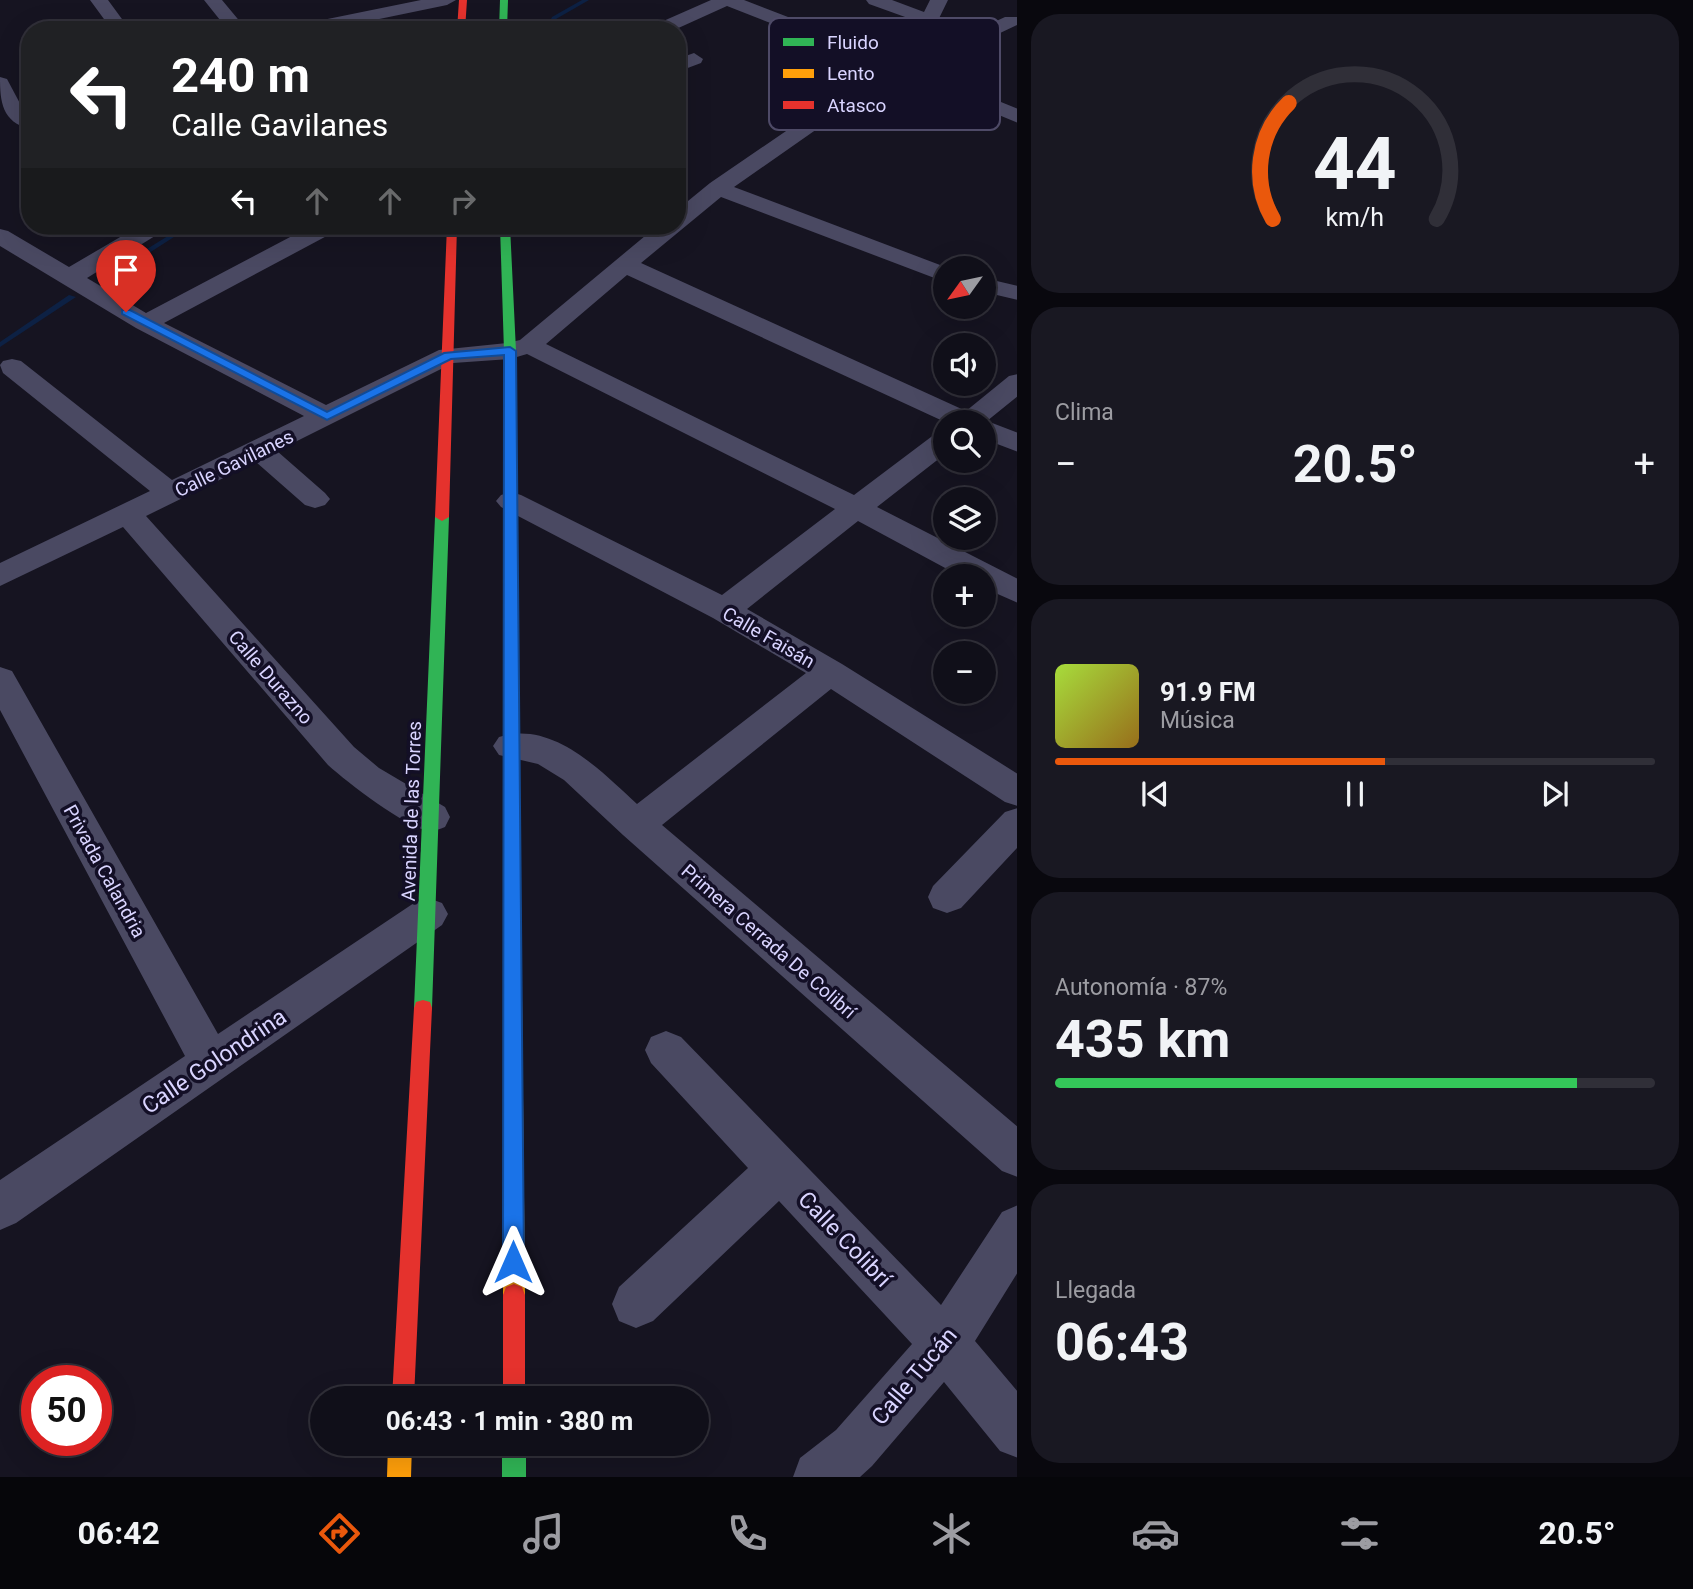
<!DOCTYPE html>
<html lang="es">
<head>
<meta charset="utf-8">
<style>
  body { margin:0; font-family:Roboto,sans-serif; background:#191822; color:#f1f3f6; height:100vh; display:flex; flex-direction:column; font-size:26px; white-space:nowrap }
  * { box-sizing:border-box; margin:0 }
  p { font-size:23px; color:#9c9ca2 }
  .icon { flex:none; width:38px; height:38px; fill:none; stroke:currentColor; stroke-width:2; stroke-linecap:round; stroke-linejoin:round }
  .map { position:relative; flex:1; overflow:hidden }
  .side { display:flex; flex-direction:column; gap:14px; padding:14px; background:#09080e; width:676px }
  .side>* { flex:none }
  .hud { position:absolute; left:21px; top:21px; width:665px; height:214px; border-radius:28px; box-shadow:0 7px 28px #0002,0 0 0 2px #302f38; background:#202124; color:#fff; overflow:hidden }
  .needle { width:46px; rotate:237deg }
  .fabs { position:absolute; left:933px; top:256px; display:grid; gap:14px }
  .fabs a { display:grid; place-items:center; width:63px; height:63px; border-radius:50%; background:#100f19; box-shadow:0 7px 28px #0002,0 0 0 2px #302f38; font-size:35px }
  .speed { position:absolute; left:21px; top:1365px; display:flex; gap:14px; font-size:35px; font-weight:700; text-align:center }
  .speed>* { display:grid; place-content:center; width:91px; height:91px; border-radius:50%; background:#100f19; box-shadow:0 7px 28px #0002,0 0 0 2px #302f38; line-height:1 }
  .speed .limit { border:10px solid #d22; background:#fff; color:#111 }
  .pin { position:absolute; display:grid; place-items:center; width:60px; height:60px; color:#fff; margin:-72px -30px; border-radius:50% 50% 50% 0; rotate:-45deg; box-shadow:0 0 7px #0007 }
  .pin .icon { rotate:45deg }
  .me { position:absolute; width:77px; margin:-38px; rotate:0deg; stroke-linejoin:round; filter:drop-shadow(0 0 5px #0008) }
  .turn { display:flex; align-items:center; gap:24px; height:147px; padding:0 35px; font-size:32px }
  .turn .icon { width:91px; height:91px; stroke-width:2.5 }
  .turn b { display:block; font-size:49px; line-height:60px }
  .lanes { display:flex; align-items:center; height:66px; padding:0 35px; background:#0003; justify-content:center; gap:35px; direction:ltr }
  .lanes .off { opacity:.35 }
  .big { font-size:52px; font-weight:700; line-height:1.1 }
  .side .widget { flex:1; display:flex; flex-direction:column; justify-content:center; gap:10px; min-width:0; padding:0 24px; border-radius:28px; background:#191822 }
  .side .dial { align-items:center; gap:0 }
  .dial svg { height:182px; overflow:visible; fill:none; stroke:#302f38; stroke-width:7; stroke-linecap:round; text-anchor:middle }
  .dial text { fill:#f1f3f6; stroke:none }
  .song { display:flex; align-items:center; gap:21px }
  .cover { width:84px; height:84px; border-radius:10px; background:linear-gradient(135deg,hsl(80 70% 55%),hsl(40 70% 35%)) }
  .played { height:7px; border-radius:4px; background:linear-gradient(90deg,#ea580c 55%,#302f38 55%) }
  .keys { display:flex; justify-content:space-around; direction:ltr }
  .heat { display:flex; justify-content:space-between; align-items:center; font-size:38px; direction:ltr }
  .charge { height:10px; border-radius:5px; background:linear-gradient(90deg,#34c759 87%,#302f38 0) }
  .trip { position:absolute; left:310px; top:1386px; width:399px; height:70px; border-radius:35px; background:#100f19; box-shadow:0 7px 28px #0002,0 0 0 2px #302f38; font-weight:700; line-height:70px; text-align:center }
  .tab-bar { display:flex; height:112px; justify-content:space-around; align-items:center; background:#06060a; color:#9c9ca2 }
  .tab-bar .icon { width:49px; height:49px }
  .tab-bar .current { color:#ea580c }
  .tab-bar b { font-size:32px; color:#f1f3f6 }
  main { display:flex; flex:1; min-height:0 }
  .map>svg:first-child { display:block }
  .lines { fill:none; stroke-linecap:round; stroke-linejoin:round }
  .stream { fill:#0d2144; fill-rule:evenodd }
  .street { fill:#4a4962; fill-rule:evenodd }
  .fast { fill:#30b455; fill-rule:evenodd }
  .slow { fill:#ff9f0a; fill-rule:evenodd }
  .jam { fill:#e5322d; fill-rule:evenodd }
  .route { fill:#1a73e8; stroke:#114b97; stroke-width:2 }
  .labels { text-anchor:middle; stroke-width:7; stroke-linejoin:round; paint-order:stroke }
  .street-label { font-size:19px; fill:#d9d4ff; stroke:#130f26 }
  .near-street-label { font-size:23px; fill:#d9d4ff; stroke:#130f26 }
  .key { fill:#130f26; stroke:#4e4a67; stroke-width:2 }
  .key-label { font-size:19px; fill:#d9d4ff }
</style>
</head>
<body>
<main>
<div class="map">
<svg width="1018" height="1477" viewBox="0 0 1018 1477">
  <rect width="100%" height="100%" fill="#161421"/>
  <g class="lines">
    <path class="stream" d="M 582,0 L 589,0 L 556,19 L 552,30 L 546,30 L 552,17 Z
      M 184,226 L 191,226 L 104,282 L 97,280 Z
      M 69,295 L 76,297 L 0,347 L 0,342 Z"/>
    <path class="street" d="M 90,0 L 108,0 L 130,30 L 112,30 Z
      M 204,0 L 222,0 L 247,30 L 228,30 Z
      M 421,0 L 456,0 L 447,5 L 326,30 L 289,30 L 298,25 Z
      M 711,0 L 744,0 L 892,57 L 908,44 L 919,22 L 869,4 L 866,0 L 892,0 L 924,12 L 930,0 L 948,0 L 925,47 L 912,60 L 1005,17 L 1018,17 L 1017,25 L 922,70 L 1018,109 L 1018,123 L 897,73 L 734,187 L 948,268 L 945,268 L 945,282 L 721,197 L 641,263 L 966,411 L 1009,376 L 1018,374 L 1018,396 L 987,421 L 1018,433 L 1018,452 L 984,439 L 984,422 L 945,422 L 627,275 L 546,344 L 854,495 L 935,434 L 945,432 L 945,454 L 877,507 L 1018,579 L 1018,603 L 984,588 L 984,576 L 960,576 L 858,521 L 747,609 L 842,664 L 1018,774 L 1018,806 L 1005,802 L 831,689 L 662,825 L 1018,1127 L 1018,1177 L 1002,1171 L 623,835 L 564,780 L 538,764 L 499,755 L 493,746 L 499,737 C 553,720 601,771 637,804 L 806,673 L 713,618 L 501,507 L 496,501 L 501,495 L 511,492 L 521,495 L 722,595 L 835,509 L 527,354 L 510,359 L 453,363 L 277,451 L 325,493 L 330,499 L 325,505 L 315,508 L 305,505 L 256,462 L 146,516 L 354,747 L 379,768 L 445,807 L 450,817 L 445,827 C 440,829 435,831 429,831 C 405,827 348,783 328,765 L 123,527 L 0,586 L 0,563 L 150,491 L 3,373 L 0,365 L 3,361 L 12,359 L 21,361 L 172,480 L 304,416 L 136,328 L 0,246 L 0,229 L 8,231 L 69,267 L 139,226 L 166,226 L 163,231 L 87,278 L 146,313 L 311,226 L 339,226 L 336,231 L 164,323 L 326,405 L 439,350 L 507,343 L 520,340 L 657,226 L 677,226 L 677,210 L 710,183 L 881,66 L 727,6 L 674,30 L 649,30 L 652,26 Z
      M 694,53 L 703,59 L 701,63 L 677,72 L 677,59 Z
      M 0,77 L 7,79 L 24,111 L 30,114 L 30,129 C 2,122 0,102 0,77 Z
      M 984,278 L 1018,286 L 1018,300 L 984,292 Z
      M 0,667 L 12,671 L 218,1034 L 414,903 L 428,898 L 442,903 L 448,914 L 442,925 L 16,1223 L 0,1230 L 0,1180 L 185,1056 L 0,710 Z
      M 1018,808 L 1018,847 L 961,908 L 947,913 L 933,908 L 928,897 L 933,886 L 1005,812 Z
      M 666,1031 L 681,1037 L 941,1305 L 1002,1212 L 1018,1205 L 1018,1272 L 975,1341 L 1018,1392 L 1018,1458 L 1000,1451 L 944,1382 L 872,1466 L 860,1477 L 793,1477 L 800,1458 L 836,1430 L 912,1344 L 779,1201 L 653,1321 L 636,1328 L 619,1321 L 612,1304 L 619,1287 L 748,1168 L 651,1063 L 645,1050 L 651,1037 Z"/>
    <path class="fast" d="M 500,0 L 508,0 L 507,30 L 499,30 Z
      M 500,226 L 510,226 L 516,351 L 519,701 L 511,707 L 503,701 L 504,351 Z
      M 442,513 L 449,517 L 432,1008 L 430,1014 L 423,1016 L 416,1014 L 414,1008 L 435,517 Z
      M 502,1444 L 526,1444 L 526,1477 L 502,1477 Z"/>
    <path class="slow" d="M 511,695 L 519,701 L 525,1295 L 522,1303 L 514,1306 L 506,1303 L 503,1295 L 503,701 Z
      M 388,1444 L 412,1444 L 411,1477 L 387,1477 Z"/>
    <path class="jam" d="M 459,0 L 467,0 L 465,30 L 457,30 Z
      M 447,226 L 457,226 L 449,517 L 442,521 L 435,517 Z
      M 423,1000 L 430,1002 L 432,1008 L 414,1398 L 392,1398 L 414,1008 L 416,1002 Z
      M 514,1284 L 522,1287 L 525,1295 L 525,1398 L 503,1398 L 503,1295 L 506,1287 Z"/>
  </g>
  <path class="route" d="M 122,310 L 130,310 L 327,412 L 444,353 L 510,347 L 516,351 L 524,1262 L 521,1270 L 513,1273 L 506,1270 L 503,1262 L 504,355 L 451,359 L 327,420 L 122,314 Z"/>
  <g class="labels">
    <g class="street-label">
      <text transform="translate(234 463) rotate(-26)" y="7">Calle Gavilanes</text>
      <text transform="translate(769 637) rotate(30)" y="7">Calle Faisán</text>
      <text transform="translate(271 677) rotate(49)" y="7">Calle Durazno</text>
      <text transform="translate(411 811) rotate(-88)" y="7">Avenida de las Torres</text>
      <text transform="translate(105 871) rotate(61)" y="7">Privada Calandria</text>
      <text transform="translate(769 941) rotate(41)" y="7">Primera Cerrada De Colibrí</text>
    </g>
    <g class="near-street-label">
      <text transform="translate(214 1061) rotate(-34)" y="8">Calle Golondrina</text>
      <text transform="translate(845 1239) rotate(46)" y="8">Calle Colibrí</text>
      <text transform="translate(914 1376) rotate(-50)" y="8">Calle Tucán</text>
    </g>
  </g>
  <rect x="769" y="18" width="231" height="112" rx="10" class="key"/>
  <rect x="783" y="38" width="31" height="8" fill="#30b455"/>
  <rect x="783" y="69" width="31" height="9" fill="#ff9f0a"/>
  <rect x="783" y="101" width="31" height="8" fill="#e5322d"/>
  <g class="key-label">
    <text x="827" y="49">Fluido</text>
    <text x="827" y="80">Lento</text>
    <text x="827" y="112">Atasco</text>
  </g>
</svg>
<div class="fabs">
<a><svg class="needle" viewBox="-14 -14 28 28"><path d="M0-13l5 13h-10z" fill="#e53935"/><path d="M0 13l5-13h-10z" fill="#9c9ca2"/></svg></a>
<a><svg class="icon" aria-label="sound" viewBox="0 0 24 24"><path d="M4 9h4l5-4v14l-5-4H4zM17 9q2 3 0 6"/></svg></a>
<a><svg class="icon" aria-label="search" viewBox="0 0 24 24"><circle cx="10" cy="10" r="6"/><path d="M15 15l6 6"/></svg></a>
<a><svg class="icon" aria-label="layers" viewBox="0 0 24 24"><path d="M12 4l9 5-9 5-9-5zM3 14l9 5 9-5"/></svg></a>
<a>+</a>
<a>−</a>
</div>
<div class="speed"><div class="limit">50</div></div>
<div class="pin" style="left:126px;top:312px;background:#d93025"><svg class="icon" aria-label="arrive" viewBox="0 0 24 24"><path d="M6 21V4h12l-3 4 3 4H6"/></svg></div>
<svg class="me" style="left:513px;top:1262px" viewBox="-20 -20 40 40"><path d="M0-17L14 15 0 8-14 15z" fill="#1a73e8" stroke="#fff" stroke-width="4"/></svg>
<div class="trip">06:43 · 1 min · 380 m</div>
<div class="hud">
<div class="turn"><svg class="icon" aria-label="left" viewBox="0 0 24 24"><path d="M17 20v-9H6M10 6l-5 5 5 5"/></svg><div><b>240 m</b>Calle Gavilanes</div></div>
<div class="lanes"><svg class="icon" aria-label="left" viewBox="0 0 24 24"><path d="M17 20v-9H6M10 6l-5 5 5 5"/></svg><svg class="icon off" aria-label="ahead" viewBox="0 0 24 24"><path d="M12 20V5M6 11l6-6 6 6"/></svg><svg class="icon off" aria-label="ahead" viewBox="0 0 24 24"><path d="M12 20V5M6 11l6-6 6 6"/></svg><svg class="icon off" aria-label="right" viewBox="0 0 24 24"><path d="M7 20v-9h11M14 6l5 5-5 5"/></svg></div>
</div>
</div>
<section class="side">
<div class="widget dial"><svg viewBox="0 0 100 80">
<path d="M14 69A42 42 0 1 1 86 69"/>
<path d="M14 69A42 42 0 0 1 21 18" stroke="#ea580c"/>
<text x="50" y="56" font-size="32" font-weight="700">44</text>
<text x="50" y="72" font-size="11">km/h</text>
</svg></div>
<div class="widget"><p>Clima</p>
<div class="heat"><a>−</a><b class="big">20.5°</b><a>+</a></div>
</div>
<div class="widget">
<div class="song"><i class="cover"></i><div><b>91.9 FM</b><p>Música</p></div></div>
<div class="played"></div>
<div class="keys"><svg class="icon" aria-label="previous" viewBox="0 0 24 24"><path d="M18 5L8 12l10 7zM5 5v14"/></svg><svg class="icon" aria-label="pause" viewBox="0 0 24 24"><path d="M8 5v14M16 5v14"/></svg><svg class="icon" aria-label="next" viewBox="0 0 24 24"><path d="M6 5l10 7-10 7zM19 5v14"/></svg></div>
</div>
<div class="widget"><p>Autonomía · 87%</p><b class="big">435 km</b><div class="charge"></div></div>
<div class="widget"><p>Llegada</p><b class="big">06:43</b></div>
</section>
</main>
<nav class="tab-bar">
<b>06:42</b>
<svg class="icon current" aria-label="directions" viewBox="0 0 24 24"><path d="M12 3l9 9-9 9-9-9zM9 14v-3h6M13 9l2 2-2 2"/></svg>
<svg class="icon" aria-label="music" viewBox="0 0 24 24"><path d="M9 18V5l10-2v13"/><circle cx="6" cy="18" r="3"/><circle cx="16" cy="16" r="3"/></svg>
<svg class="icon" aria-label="phone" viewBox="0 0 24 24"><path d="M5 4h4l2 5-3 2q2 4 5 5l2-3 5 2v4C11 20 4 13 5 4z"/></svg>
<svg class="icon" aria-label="climate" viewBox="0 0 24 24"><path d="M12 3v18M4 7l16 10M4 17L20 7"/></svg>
<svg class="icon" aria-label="car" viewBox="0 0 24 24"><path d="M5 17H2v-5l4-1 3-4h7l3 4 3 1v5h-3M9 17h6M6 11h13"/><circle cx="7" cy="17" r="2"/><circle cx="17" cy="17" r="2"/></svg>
<svg class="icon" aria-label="filters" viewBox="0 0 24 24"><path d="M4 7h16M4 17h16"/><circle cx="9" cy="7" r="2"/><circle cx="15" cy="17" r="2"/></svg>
<b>20.5°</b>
</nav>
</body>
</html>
